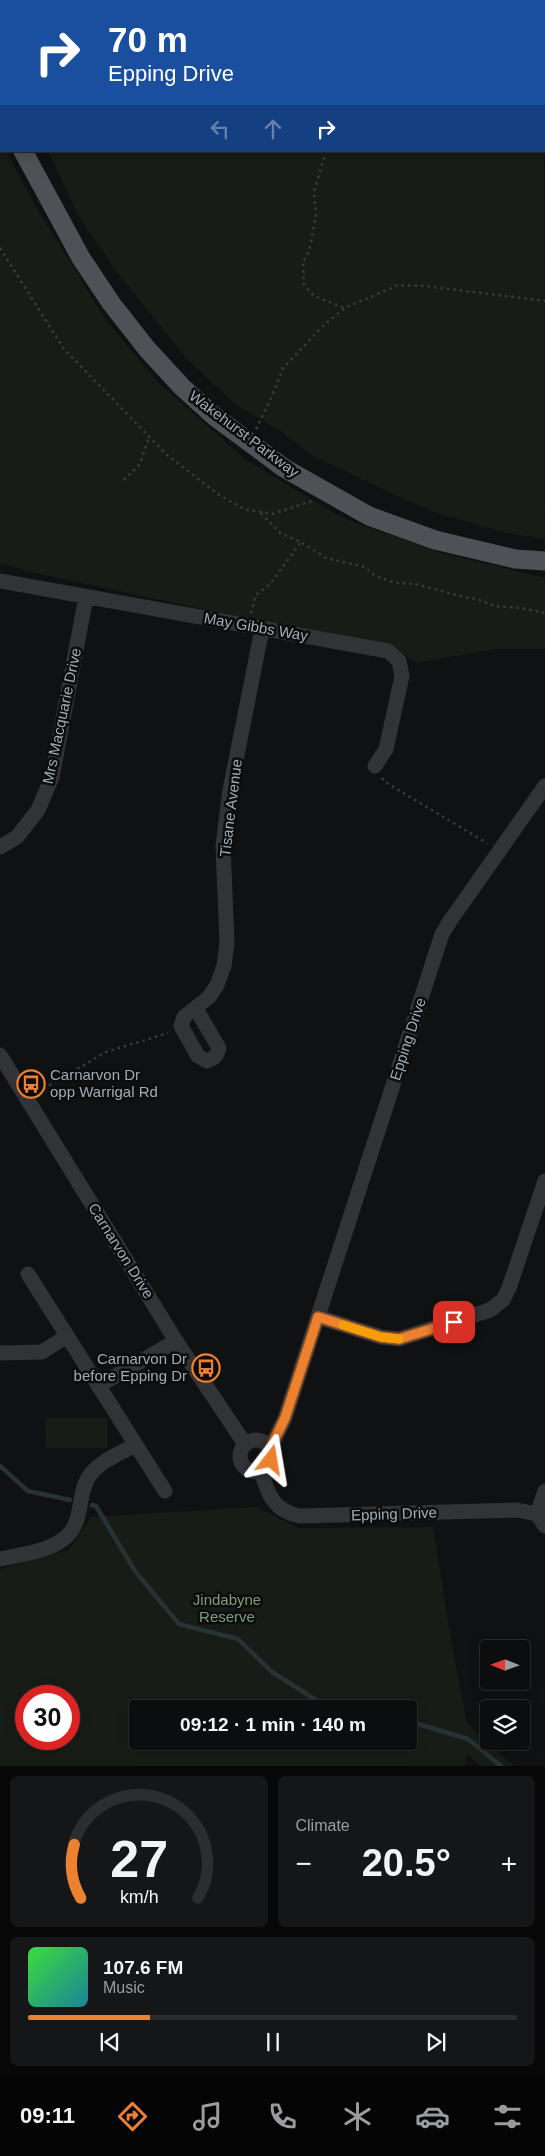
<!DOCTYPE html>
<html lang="en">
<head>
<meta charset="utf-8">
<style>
  body { margin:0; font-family:Helvetica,sans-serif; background:#151617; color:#f1f3f6; height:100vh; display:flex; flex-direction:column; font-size:19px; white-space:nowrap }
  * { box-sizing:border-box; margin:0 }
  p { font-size:16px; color:#9a9c9e }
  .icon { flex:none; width:28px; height:28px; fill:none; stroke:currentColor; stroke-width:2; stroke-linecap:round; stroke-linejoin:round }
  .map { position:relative; height:1766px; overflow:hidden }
  .drawer { display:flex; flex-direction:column; gap:10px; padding:10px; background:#070708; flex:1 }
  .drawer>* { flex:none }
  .top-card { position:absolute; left:0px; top:0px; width:545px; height:152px; box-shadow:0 2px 12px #0003,0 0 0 1px #2c2d2e; background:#1a4fa0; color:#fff; overflow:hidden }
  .needle { width:32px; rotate:271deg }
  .fabs { position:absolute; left:480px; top:1640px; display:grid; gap:10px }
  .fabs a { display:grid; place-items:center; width:50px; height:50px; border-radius:5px; background:#0c0d0e; box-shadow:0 2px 12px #0003,0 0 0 1px #2c2d2e; font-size:25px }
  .speed { position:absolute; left:15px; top:1685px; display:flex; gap:10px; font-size:25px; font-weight:700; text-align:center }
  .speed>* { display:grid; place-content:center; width:65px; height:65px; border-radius:50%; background:#0c0d0e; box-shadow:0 2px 12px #0003,0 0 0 1px #2c2d2e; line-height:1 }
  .speed .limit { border:8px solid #d22; background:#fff; color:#111 }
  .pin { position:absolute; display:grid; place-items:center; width:42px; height:42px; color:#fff; margin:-21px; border-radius:10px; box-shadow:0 2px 8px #0006 }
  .me { position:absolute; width:55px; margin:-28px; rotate:14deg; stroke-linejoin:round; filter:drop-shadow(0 0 4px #0008) }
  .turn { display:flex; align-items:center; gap:18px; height:105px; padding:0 25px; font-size:22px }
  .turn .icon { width:65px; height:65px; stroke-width:2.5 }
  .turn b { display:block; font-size:35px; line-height:42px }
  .lanes { display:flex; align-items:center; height:48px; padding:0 25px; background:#0003; justify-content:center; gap:25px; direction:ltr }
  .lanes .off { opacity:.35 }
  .big { font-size:38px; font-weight:700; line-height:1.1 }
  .drawer .widget { flex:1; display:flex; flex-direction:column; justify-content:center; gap:8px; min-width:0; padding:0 18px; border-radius:8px; background:#151617 }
  .drawer .dial { align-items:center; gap:0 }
  .dial svg { height:130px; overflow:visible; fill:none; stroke:#2c2d2e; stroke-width:7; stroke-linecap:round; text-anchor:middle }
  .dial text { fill:#f1f3f6; stroke:none }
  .song { display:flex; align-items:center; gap:15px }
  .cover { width:60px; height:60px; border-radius:8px; background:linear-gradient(135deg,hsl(120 70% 55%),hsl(190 70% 35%)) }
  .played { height:5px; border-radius:2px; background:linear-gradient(90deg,#ec812f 25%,#2c2d2e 25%) }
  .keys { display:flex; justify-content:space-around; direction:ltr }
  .heat { display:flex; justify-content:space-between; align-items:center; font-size:28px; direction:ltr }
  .drawer .tiles { flex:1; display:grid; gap:10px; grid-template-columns:1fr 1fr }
  .widget:last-child { grid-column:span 2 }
  .trip { position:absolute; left:129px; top:1700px; width:288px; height:50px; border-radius:5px; background:#0c0d0e; box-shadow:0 2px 12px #0003,0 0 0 1px #2c2d2e; font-weight:700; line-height:50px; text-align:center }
  .tabs { display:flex; height:80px; justify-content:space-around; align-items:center; background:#050506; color:#9a9c9e }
  .tabs .icon { width:35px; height:35px }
  .tabs .on { color:#ec812f }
  .tabs b { font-size:22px; color:#f1f3f6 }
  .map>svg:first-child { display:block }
  .green { fill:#171c17; fill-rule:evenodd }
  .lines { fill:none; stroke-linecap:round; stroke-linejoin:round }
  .stream { stroke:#273235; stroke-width:4.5 }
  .path { stroke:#383b3e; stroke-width:2.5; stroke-dasharray:2.5 4; stroke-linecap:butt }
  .minor { stroke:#313337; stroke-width:15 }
  .major { stroke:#4e5155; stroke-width:19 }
  .route-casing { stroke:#99541f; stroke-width:12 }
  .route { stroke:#ec812f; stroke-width:9 }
  .slow { stroke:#f59e0b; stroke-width:9 }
  .labels { text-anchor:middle; stroke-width:5; stroke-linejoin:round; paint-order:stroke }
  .street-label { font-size:15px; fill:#a2abb2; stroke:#0b0c0d }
  .poi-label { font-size:15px; fill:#a2abb2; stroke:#0b0c0d; text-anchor:start }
  .park-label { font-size:15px; fill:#7f9d79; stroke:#0b0c0d }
</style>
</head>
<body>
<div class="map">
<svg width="545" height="1766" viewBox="0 0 545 1766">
  <rect width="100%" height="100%" fill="#101112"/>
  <path class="green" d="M 0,0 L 368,0 L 368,1 L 1,1 L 1,69 Z
    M 544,62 L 545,539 L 505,533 L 433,512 L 314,457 L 282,432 L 236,405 L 186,358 L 116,271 L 79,217 L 48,151 L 544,151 Z
    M 0,141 L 1,151 L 6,151 L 36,207 L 106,320 L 159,383 L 246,460 L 343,518 L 441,553 L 545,578 L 545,649 L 495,649 L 417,663 L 387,645 L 268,623 L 26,571 L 0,563 Z
    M 45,1418 L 107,1418 L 107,1448 L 46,1448 Z
    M 256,1507 L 298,1528 L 433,1527 L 450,1633 L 467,1723 L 514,1766 L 481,1766 L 467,1754 L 465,1766 L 0,1766 L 0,1569 L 69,1550 L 91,1517 ZM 26,1696 L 69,1696 L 69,1739 L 26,1739 ZM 138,1709 L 408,1709 L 408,1741 L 138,1741 Z"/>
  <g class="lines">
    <path class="stream" d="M 291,0 L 293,1
      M 268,1 L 273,0
      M 0,14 L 1,14
      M 544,89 L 545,90
      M 0,1466 L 28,1491 L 70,1500
      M 92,1505 L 96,1506 L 135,1571 L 179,1624 L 238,1639 L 272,1672 L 316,1700 L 334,1709
      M 408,1721 L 468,1739 L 501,1766"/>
    <path class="path" d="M 245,0 L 245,1
      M 544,116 L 545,116
      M 326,151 L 314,192 L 316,215 L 309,252 L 303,261 L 304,285 L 314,296 L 345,308
      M 0,248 L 64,349 L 166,454 L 219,495 L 244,509 L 272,514 L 312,501
      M 256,429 L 269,403 L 283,368 L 325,324 L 345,308 L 398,285 L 425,286 L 545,301
      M 124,480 L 140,464 L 149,437
      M 261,513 L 281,534 L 301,542 L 326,558 L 365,567 L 374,575 L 395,583 L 416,584 L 463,597 L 477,599 L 494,606 L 520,608 L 545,613
      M 251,613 L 256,595 L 271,583 L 301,542
      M 382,778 L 385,782 L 487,843
      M 38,1092 L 106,1052 L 168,1033"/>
    <path class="minor" d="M 0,581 L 388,651 L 399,661 L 402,676 L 386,749 L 375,766
      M 0,847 L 17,837 L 38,810 L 52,777 L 86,597
      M 196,1009 L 219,1048 C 217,1056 215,1058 207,1061 L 198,1056 L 181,1026 L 184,1017 L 209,997 L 217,985 L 224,966 L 227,943 L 223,845 L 230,790 L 262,629
      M 0,1055 L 176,1341 L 245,1444
      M 28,1274 L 165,1491
      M 318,1317 L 381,1337 L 399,1339 L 490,1310 L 503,1300 L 509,1288 L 545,1181
      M 0,1353 L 42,1352 L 67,1336
      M 98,1386 L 176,1341
      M240 1456a16 16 0 1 1 32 0a16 16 0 1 1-32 0Z
      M 270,1449 L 285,1418 L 442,934 L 450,921 L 545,786
      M 261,1471 C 268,1495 274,1511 300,1516 L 517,1510 L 537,1514 L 545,1526
      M 537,1514 L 545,1491
      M 0,1559 C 21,1554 52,1552 68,1535 C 84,1519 77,1492 90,1475 C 100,1461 121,1453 135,1445"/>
    <path class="major" d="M 0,107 L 1,109
      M 23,151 L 81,258 L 111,303 L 147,349 L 182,387 L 214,416 L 284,468 L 369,516 L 435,540 L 515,559 L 545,561"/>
  </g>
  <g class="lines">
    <g class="route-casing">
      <path id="route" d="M 271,1460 L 270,1449 L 285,1418 L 318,1317 L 381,1337 L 399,1339 L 454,1322"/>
    </g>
    <use href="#route" class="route"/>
    <path class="slow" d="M 343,1325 L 381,1337 L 399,1339"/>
  </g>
  <defs>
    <g id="bus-ring" transform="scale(1.4375)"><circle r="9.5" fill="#0b0c0d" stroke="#ec812f" stroke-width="1.5"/><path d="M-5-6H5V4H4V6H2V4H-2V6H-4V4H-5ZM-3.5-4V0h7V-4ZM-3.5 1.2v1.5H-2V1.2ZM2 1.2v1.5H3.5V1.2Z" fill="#ec812f"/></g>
  </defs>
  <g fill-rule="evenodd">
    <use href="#bus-ring" x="31" y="1084"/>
    <use href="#bus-ring" x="206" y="1368"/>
  </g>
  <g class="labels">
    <g class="street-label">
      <text transform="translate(244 434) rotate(37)" y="5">Wakehurst Parkway</text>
      <text transform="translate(256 627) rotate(10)" y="5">May Gibbs Way</text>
      <text transform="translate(62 716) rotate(-78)" y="5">Mrs Macquarie Drive</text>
      <text transform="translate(231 808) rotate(-83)" y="5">Tisane Avenue</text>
      <text transform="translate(408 1039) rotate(-72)" y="5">Epping Drive</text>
      <text transform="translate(121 1251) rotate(58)" y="5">Carnarvon Drive</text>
      <text transform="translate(394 1514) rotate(-2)" y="5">Epping Drive</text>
    </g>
    <g class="poi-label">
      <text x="50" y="1080">Carnarvon Dr<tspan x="50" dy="17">opp Warrigal Rd</tspan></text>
      <text x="187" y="1364" text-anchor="end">Carnarvon Dr<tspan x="187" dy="17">before Epping Dr</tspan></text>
    </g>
    <g class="park-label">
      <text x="227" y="1605">Jindabyne<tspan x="227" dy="17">Reserve</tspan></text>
    </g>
  </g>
</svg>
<div class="fabs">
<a><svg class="needle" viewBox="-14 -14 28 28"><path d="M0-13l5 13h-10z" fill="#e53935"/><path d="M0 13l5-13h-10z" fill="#9a9c9e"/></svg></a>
<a><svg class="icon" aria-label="layers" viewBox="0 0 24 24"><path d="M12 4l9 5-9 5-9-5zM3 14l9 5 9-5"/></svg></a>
</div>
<div class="speed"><div class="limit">30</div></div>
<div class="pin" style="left:454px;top:1322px;background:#d93025"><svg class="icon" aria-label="arrive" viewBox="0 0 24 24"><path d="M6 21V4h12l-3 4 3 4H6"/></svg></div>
<svg class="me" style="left:271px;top:1460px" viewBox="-20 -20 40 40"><path d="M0-17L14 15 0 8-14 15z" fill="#ec812f" stroke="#fff" stroke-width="4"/></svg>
<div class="trip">09:12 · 1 min · 140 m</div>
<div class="top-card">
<div class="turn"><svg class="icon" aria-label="right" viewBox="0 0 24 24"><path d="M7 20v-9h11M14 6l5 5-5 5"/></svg><div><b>70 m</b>Epping Drive</div></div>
<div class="lanes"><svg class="icon off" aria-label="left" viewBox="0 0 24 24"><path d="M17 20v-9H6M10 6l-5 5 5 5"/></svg><svg class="icon off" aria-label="ahead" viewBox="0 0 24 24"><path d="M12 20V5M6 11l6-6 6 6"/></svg><svg class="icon" aria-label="right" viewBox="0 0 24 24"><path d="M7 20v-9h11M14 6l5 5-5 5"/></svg></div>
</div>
</div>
<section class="drawer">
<div class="tiles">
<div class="widget dial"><svg viewBox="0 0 100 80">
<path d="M14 69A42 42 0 1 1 86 69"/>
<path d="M14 69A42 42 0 0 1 10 36" stroke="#ec812f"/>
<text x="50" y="56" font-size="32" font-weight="700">27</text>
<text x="50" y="72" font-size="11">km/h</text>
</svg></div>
<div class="widget"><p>Climate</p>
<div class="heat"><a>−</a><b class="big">20.5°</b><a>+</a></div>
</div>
<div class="widget">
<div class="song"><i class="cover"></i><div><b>107.6 FM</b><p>Music</p></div></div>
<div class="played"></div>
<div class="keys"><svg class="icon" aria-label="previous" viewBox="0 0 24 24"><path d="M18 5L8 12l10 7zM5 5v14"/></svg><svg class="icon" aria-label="pause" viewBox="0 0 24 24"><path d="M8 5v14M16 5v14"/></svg><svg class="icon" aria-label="next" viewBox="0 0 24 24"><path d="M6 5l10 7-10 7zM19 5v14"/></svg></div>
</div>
</div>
</section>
<nav class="tabs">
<b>09:11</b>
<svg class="icon on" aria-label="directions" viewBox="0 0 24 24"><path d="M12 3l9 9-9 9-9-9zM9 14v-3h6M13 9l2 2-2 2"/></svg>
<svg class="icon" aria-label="music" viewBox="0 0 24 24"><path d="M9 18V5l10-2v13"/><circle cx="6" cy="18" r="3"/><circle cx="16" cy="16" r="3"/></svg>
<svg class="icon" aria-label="phone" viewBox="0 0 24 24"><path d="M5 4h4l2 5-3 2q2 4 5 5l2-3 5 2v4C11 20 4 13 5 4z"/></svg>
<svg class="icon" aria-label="climate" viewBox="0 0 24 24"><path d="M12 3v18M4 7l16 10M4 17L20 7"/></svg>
<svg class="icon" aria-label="car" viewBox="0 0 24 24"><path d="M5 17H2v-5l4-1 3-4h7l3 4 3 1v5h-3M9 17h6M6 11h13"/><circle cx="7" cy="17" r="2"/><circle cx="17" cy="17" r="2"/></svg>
<svg class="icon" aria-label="filters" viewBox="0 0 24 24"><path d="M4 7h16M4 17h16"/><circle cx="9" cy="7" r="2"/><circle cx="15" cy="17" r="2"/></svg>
</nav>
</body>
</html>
